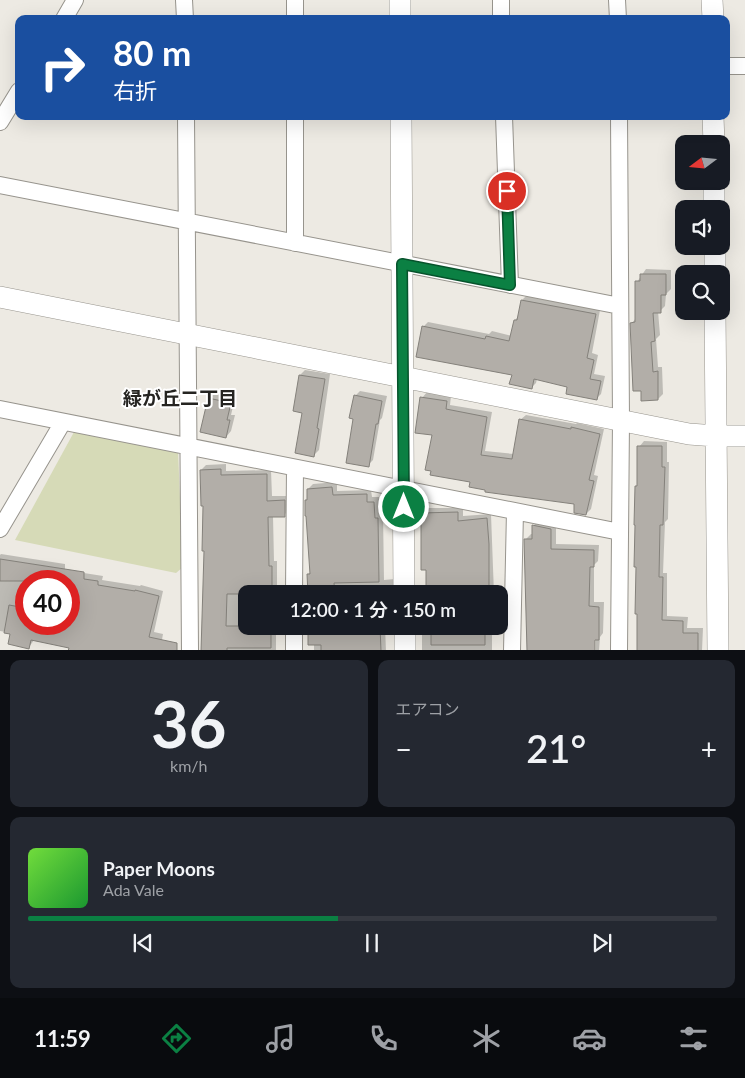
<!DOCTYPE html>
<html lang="ja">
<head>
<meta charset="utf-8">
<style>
  body { margin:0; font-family:Lato,"Noto Sans JP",sans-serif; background:#242831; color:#f1f3f6; height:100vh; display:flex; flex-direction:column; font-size:19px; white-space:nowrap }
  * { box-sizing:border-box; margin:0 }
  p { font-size:16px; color:#9ea1a6 }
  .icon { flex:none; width:28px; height:28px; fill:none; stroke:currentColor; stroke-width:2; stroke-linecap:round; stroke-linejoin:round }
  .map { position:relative; height:650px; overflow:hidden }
  .panel { display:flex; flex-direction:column; gap:10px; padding:10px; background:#0d0f14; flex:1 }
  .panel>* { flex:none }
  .hud { position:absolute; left:15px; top:15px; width:715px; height:105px; border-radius:10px; box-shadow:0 5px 20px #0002; background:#1a4fa0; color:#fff; overflow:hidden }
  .needle { width:32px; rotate:254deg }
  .buttons { position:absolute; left:675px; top:135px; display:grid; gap:10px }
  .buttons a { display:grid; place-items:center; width:55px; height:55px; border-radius:10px; background:#171b24; box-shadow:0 5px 20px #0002; font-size:25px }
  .speed { position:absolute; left:15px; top:570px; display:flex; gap:10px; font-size:25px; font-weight:700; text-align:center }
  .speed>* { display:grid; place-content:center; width:65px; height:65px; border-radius:50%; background:#171b24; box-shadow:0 5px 20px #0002; line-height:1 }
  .speed .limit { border:8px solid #d22; background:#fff; color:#111 }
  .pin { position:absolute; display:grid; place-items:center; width:42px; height:42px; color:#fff; margin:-21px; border:2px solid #fff; border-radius:50%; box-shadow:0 1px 5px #0007 }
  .me { position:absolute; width:55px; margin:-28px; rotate:0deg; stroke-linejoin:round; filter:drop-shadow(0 0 4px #0008) }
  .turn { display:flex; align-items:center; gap:18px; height:105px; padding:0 15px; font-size:22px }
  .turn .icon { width:65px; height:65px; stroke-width:2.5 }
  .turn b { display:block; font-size:35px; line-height:42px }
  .big { font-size:38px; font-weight:600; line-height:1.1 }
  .panel .widget { flex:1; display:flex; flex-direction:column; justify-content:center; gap:8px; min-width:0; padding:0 18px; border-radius:10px; background:#242831 }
  .panel .dial { align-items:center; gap:0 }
  .dial b { font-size:65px; line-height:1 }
  .song { display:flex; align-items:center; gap:15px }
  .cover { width:60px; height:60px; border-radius:8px; background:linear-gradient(135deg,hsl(100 70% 55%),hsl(130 70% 35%)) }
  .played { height:5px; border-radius:2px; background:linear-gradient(90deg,#0b8043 45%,#363941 45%) }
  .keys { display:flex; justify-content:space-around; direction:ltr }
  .heat { display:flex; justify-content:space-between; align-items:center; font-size:28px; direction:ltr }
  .panel .tiles { flex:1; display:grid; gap:10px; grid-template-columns:1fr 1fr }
  .widget:last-child { grid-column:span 2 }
  .trip { position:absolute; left:238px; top:585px; width:270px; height:50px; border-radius:10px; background:#171b24; box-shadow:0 5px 20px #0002; font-weight:600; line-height:50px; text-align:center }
  .tab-bar { display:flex; height:80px; justify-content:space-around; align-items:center; background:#090b0e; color:#9ea1a6 }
  .tab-bar .icon { width:35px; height:35px }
  .tab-bar .selected { color:#0b8043 }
  .tab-bar b { font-size:22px; color:#f1f3f6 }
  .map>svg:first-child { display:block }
  .green { fill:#d6dab7 }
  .shadow { fill:#0003; fill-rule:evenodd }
  .building { fill:#b2aea8; stroke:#84817b }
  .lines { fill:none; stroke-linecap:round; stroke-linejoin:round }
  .minor-casing { stroke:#97948d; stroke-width:18 }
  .tertiary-casing { stroke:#97948d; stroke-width:22 }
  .minor { stroke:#fff; stroke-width:16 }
  .tertiary { stroke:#fff; stroke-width:21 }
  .route-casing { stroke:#07532c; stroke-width:12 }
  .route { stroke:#0b8043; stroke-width:9 }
  .labels { text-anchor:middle; stroke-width:4; stroke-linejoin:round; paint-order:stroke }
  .neighbourhood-label { font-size:19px; font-weight:bold; fill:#252421; stroke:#fff }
</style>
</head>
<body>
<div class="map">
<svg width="745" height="651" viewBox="0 0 745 651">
  <rect width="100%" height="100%" fill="#edeae3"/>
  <path class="green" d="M 74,432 L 178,451 L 183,567 L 176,573 L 15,540 Z"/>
  <path class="shadow" d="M 646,269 L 671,270 L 671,289 L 666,294 L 665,306 L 660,311 L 658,311 L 660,335 L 656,339 L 658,367 L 662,367 L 663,394 L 658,399 L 632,323 L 636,318 L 637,282 Z
    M 527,295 L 600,310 L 592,353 L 598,355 L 594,374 L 605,376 L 601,394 L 596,399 L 568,386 L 537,379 L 536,383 L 531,388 L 513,374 L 423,327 L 428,322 L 489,334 L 492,331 L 512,336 L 515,320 L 519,316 L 522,300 Z
    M 305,370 L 330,374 L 319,450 L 314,455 L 304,412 L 300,375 Z
    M 360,391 L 387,396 L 382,418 L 380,420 L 373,460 L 368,465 L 355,418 L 355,396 Z
    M 427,392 L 451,396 L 450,405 L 492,412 L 485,451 L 514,454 L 520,420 L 526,415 L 576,424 L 577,423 L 604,429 L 594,475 L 598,476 L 591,509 L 586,514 L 576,503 L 471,481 L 434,434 L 422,398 Z
    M 214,393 L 235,398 L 231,415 L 235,415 L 231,431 L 226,437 L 209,399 Z
    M 644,441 L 667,442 L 667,462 L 669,462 L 668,519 L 665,522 L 663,573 L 667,573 L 667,616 L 688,617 L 687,628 L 703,628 L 702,651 L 639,651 L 636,486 L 639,483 L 639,447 Z
    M 226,464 L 226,471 L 271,470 L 272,496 L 289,496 L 289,510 L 284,515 L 273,516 L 274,561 L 277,561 L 277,594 L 246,594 L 246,626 L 276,626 L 276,651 L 203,651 L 205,550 L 204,504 L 201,470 L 206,465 Z
    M 337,482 L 337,491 L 371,490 L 372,497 L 379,497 L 380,513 L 383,513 L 384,580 L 395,579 L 396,594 L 309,594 L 308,574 L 311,572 L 306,500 L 308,498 L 308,489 L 313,484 Z
    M 427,508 L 463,508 L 463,516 L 491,514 L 494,594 L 427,594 L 427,569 L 422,513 Z
    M 539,520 L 556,524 L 556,544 L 599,545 L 598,561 L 594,565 L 594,602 L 604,602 L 603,633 L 600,637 L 599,651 L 596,651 L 596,633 L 526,539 L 531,534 L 534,534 L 534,525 Z
    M 1,554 L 65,564 L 65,570 L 103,576 L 102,580 L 140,586 L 141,585 L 163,591 L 154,632 L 163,634 L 160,651 L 70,647 L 34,640 L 29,647 L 11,633 L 0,631 L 0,555 ZM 26,581 L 69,581 L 69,624 L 26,624 Z
    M 309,626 L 385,626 L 386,651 L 314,651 L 314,644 Z
    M 422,626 L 494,626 L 492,629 L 492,651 L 422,651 Z"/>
  <path class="building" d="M 640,274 L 666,274 L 666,295 L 661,295 L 661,313 L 653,313 L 655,341 L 651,342 L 653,372 L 658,371 L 658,400 L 641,401 L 641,391 L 633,391 L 630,323 L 635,322 L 635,281 L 640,281 Z
    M 521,300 L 596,314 L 587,358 L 594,360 L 590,379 L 601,381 L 597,400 L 566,394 L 567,387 L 534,379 L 532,389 L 509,384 L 512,375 L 416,357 L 422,326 L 485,339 L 486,336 L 509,341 L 514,320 L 517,320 Z
    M 299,375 L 325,379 L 317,428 L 319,429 L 314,457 L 295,453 L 302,413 L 293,411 Z
    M 354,395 L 382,401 L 378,424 L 376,424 L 369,467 L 346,463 L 353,419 L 349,418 Z
    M 420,397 L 447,401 L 446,409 L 487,417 L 481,455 L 512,459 L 519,419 L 571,429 L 571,427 L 600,434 L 589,480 L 594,481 L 586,515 L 574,513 L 574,504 L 485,492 L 485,490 L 469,487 L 470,482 L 430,475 L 431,471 L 425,470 L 432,435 L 415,433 Z
    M 208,398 L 231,403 L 227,420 L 230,420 L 226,438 L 200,432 Z
    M 637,446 L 662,446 L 662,467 L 665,467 L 663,525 L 660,525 L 659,577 L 663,577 L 662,620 L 683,621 L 683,633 L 698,633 L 698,651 L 637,651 L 637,614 L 635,614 L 636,567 L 634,567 L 635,525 L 634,525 L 635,486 L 637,486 Z
    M 221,469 L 221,475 L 267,474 L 267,501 L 285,500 L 285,517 L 268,517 L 269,566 L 272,566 L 272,594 L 227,594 L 226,626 L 271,626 L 271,648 L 227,648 L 227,651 L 201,651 L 204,551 L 202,551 L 203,506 L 201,506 L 200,470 Z
    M 332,487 L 333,495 L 367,494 L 367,502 L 374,502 L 375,518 L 378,518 L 379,582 L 334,583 L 335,594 L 308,594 L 307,574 L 310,574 L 306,516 L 305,516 L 305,500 L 307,500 L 307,489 Z
    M 458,512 L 458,521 L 487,518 L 489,544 L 489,592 L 470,592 L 470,589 L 426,589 L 426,570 L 421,570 L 421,513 Z
    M 532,525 L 551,529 L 551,549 L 594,550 L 594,567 L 590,567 L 589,606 L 599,607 L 599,640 L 595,640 L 595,651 L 527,651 L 524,539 L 532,539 Z
    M 0,559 L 84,572 L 84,579 L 98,581 L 98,585 L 135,591 L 135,590 L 159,596 L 149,637 L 177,643 L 177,651 L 68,651 L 69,648 L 31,640 L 29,649 L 8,644 L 10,634 L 4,633 L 9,605 L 26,608 L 26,624 L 69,624 L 69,581 L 0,581 Z
    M 308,626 L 380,626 L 381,651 L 321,651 L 321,645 L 308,645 Z
    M 431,626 L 485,626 L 485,645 L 431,645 Z"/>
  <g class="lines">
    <g class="minor-casing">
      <path id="minor" d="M 184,0 L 185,19
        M 295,0 L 295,19
        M 501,0 L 501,19
        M 617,0 L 618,19
        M 64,19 L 75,0
        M 726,66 L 745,66
        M 186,116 L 190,651
        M 295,116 L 295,243
        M 504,116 L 510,285
        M 619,116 L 621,420 L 619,651
        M 0,122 L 19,91
        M 0,185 L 620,306
        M 0,409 L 620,532
        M 0,529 L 63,422
        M 294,594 L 295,468
        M 294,651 L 294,626
        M 512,651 L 515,511"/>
    </g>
    <g class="tertiary-casing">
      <path id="tertiary" d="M 400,0 L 400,19
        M 712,0 L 713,19
        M 401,116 L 404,594
        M 713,116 L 714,144
        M 714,181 L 714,209
        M 715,246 L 715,274
        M 0,297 L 689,434 L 716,436 L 745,436
        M 715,311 L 718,651
        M 405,626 L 405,651"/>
    </g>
    <use href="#minor" class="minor"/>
    <use href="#tertiary" class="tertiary"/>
  </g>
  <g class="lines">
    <g class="route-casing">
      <path id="route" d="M 404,507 L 402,264 L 510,285 L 507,191"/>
    </g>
    <use href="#route" class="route"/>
  </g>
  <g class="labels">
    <g class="neighbourhood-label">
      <text x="180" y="405">緑が丘二丁目</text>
    </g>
  </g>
</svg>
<div class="buttons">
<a><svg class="needle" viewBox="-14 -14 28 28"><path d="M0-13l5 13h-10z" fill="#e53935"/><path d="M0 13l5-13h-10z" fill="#9ea1a6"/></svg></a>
<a><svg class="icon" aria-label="sound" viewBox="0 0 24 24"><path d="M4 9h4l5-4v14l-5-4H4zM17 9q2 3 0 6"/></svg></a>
<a><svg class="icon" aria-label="search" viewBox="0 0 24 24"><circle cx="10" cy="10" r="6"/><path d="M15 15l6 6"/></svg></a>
</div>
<div class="speed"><div class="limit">40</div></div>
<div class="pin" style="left:507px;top:191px;background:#d93025"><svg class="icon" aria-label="arrive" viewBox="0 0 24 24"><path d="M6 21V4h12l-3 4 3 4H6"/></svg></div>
<svg class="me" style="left:404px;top:507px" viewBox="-20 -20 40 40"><circle r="17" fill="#0b8043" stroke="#fff" stroke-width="3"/><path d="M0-11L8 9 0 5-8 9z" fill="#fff"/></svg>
<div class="trip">12:00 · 1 分 · 150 m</div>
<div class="hud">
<div class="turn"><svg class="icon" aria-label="right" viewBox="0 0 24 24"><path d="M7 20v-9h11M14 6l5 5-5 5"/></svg><div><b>80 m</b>右折</div></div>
</div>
</div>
<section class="panel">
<div class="tiles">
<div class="widget dial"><b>36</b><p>km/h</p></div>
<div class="widget"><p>エアコン</p>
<div class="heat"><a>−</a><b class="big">21°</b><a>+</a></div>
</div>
<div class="widget">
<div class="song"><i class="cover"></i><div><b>Paper Moons</b><p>Ada Vale</p></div></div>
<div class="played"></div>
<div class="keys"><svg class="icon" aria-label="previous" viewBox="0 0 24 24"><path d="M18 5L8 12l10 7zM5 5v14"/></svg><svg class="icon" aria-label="pause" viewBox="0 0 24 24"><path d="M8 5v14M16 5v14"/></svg><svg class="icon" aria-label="next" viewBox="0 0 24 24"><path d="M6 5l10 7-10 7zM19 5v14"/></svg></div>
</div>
</div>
</section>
<nav class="tab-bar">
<b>11:59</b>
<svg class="icon selected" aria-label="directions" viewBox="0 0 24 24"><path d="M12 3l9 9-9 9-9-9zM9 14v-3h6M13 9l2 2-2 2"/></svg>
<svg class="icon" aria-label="music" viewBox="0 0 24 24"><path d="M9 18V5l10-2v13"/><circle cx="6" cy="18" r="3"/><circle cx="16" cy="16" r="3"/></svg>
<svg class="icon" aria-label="phone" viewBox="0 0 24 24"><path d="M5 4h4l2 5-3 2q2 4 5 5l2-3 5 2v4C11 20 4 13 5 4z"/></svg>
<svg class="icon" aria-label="climate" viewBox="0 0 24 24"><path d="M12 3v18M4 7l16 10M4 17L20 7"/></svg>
<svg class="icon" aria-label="car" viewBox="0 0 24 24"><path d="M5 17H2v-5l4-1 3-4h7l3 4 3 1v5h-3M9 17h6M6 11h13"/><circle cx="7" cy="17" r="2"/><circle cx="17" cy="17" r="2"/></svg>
<svg class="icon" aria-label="filters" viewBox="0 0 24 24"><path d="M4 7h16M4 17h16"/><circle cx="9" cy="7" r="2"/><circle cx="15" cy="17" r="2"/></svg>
</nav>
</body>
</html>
